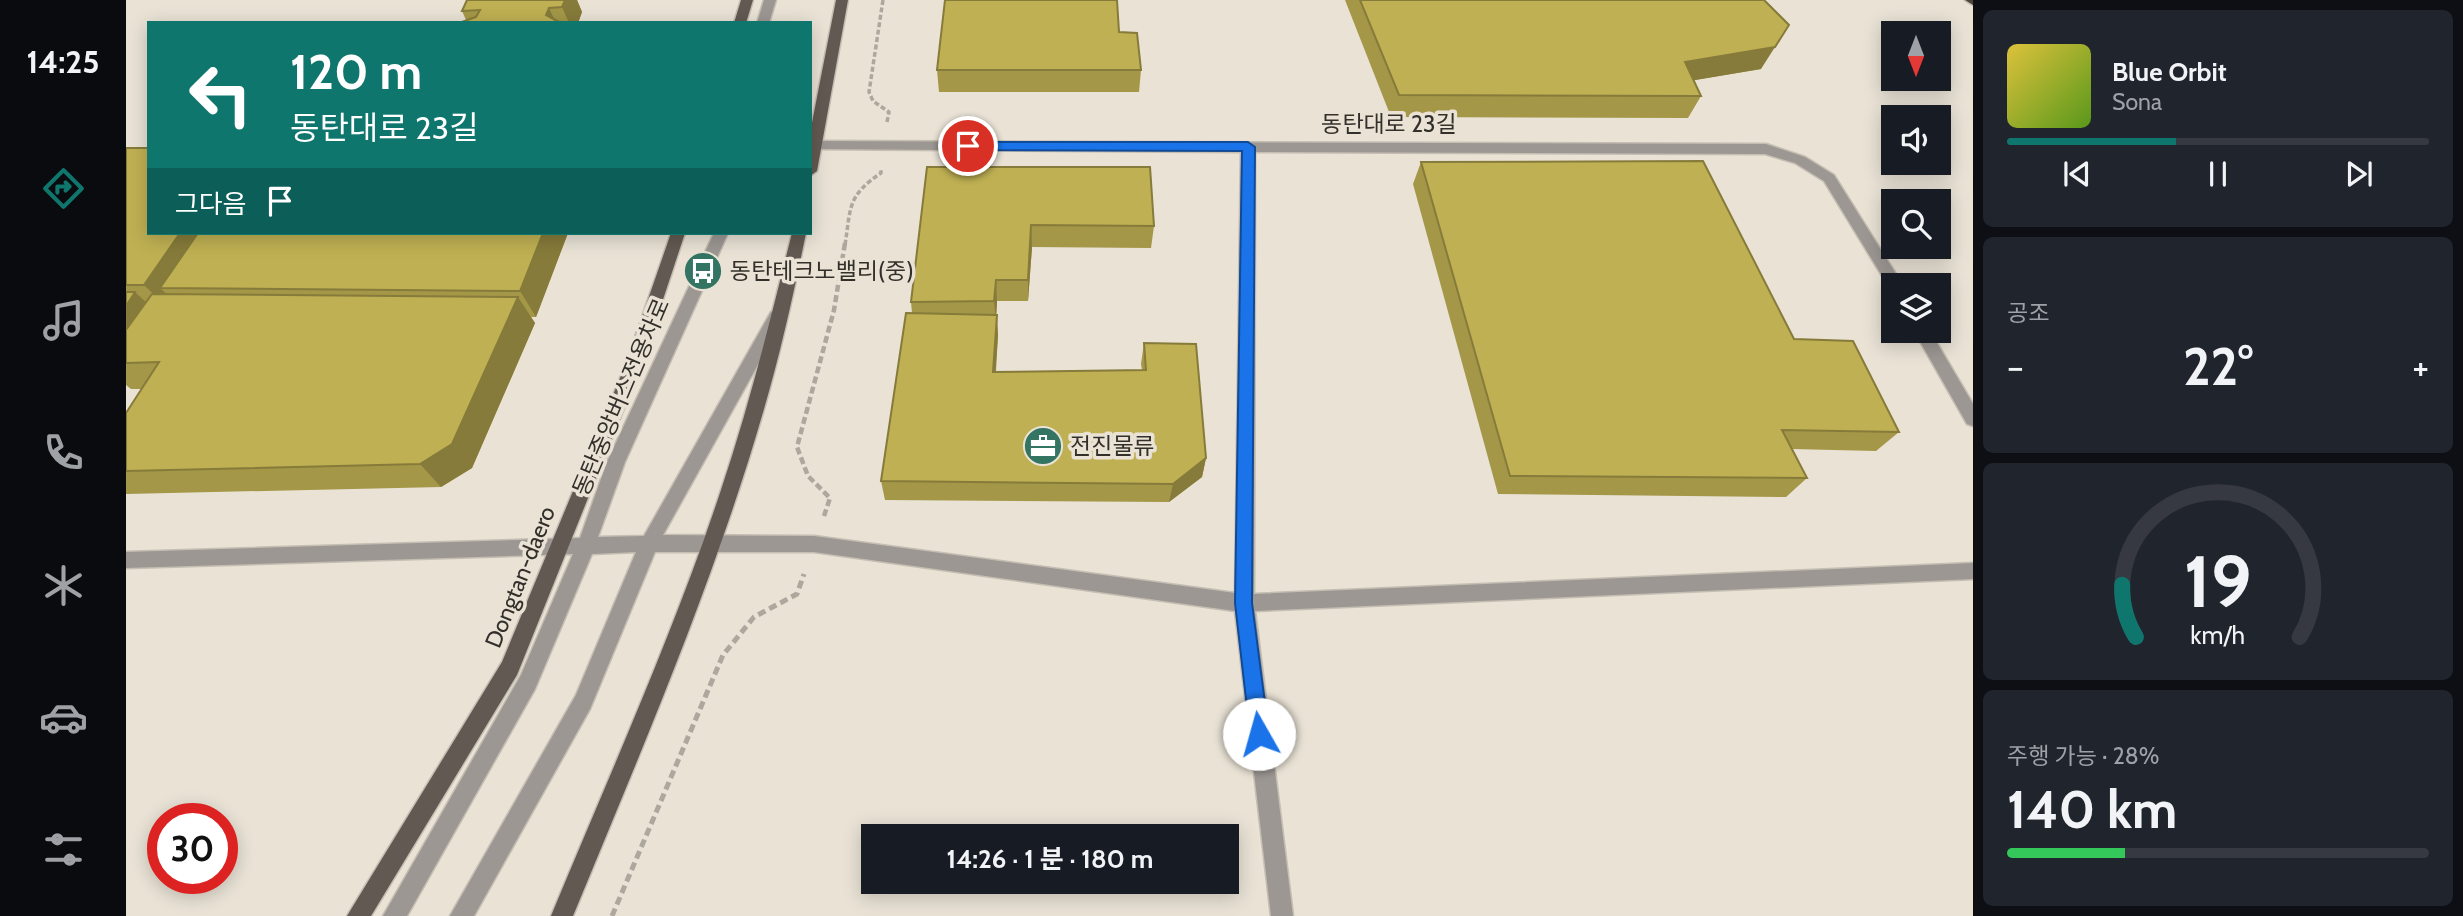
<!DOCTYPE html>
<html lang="ko">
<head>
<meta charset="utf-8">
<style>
  body { margin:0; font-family:Cabin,"Noto Sans KR",sans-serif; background:#20242c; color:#f1f3f6; height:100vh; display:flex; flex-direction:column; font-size:26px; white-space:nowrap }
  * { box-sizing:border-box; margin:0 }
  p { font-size:23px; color:#9ea1a6 }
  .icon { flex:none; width:38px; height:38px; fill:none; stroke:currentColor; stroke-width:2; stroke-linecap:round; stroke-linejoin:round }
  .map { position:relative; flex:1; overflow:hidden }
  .sheet { display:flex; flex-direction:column; gap:10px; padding:10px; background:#0d0f14; width:490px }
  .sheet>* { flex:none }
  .top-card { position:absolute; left:21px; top:21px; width:665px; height:214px; border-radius:0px; box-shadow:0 4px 18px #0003; background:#0f766e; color:#fff; overflow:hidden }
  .needle { width:46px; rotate:180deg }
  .buttons { position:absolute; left:1755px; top:21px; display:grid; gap:14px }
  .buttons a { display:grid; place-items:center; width:70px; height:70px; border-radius:0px; background:#171b24; box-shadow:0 4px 18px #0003; font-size:35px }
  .speed { position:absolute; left:21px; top:803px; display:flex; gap:14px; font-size:35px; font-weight:700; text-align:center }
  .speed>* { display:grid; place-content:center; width:91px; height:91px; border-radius:50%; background:#171b24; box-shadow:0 4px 18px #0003; line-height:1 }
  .speed .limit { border:10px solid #d22; background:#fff; color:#111 }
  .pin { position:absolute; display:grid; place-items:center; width:60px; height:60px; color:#fff; margin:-30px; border:4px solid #fff; border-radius:50%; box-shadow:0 2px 7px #0007 }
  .me { position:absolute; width:77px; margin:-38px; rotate:353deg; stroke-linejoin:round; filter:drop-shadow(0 0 5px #0008) }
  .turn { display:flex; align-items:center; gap:24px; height:147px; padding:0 28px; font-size:32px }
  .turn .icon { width:91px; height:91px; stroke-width:2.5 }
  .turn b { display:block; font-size:49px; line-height:60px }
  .then { display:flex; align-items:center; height:66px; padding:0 28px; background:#0003; gap:14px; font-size:26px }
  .big { font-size:52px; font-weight:700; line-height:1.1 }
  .sheet .widget { flex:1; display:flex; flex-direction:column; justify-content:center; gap:10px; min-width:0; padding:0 24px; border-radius:10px; background:#20242c }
  .sheet .dial { align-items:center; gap:0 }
  .dial svg { height:182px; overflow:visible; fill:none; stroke:#363941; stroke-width:7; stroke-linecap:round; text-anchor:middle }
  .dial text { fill:#f1f3f6; stroke:none }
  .song { display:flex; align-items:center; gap:21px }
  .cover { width:84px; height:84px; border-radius:10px; background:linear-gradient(135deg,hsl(50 70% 55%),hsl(90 70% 35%)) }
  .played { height:7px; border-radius:4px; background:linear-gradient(90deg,#0f766e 40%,#363941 40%) }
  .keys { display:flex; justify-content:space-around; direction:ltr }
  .heat { display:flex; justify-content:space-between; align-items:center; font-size:38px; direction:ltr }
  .charge { height:10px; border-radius:5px; background:linear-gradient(90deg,#34c759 28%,#363941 0) }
  .trip { position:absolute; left:735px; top:824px; width:378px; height:70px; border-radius:0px; background:#171b24; box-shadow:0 4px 18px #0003; font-weight:700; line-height:70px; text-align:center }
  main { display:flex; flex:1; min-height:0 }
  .dock { display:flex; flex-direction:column; width:126px; justify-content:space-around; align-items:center; background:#090b0e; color:#9ea1a6 }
  .dock .icon { width:49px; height:49px }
  .dock .active { color:#0f766e }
  .dock b { font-size:32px; color:#f1f3f6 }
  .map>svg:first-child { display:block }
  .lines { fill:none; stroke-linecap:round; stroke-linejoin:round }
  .minor-casing { stroke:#c5beb3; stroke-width:3 }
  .major-casing { stroke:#c5beb3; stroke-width:3 }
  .highway-casing { stroke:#c5beb3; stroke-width:3 }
  .path-far2 { stroke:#ada79d; stroke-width:3.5; stroke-dasharray:5 2.5; stroke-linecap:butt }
  .path-far1 { stroke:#ada79d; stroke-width:4.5; stroke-dasharray:7 3.5; stroke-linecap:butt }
  .path { stroke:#ada79d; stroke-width:5; stroke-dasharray:8 4.5; stroke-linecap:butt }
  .minor { fill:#9c9793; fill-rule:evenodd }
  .major { fill:#625a52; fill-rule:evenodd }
  .highway { fill:#4e443c; fill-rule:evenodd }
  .wall { fill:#a49747 }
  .shaded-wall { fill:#867b3a }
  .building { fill:#bfb053; stroke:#867b3a; stroke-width:2 }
  .route { fill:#1a73e8; stroke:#114b97; stroke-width:2 }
  .labels { text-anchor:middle; stroke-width:7; stroke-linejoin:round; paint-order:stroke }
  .street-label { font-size:23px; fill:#33302b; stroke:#e9e2d5 }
  .poi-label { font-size:23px; fill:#33302b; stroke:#e9e2d5; text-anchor:start }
</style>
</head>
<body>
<main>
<nav class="dock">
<b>14:25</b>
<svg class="icon active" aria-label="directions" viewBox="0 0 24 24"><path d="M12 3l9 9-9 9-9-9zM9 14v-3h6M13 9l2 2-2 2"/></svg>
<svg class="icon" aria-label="music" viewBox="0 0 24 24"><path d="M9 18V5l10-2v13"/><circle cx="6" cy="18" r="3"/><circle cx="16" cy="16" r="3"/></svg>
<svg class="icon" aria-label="phone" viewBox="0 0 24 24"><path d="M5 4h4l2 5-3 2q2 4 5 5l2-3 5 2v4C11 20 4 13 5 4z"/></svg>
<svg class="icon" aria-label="climate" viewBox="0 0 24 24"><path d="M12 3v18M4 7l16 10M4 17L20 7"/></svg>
<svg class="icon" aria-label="car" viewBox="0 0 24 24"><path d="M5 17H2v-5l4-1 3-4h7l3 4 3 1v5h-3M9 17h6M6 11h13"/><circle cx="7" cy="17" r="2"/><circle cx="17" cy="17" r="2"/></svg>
<svg class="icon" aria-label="filters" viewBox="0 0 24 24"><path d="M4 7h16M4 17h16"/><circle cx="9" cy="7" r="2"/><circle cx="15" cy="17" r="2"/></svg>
</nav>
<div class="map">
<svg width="1847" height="916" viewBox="0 0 1847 916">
  <rect width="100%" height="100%" fill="#e9e2d5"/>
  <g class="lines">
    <g class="minor-casing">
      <path id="minor" d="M 638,0 L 650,0 L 643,23 L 631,23 Z
        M 689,141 L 1640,144 L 1679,157 L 1708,175 L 1777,285 L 1768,285 L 1768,290 L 1764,289 L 1698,181 L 1669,163 L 1639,154 L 1129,152 L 1128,594 L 1847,563 L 1847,579 L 1129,611 L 1167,916 L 1145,916 L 1109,611 L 688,552 L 529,552 L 464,709 L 348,916 L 324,916 L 450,695 L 510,552 L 466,554 L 409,689 L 281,916 L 257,916 L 395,675 L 447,554 L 0,568 L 0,552 L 454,538 L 481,462 L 588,233 L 602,233 L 499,462 L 472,537 L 518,536 L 645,312 L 651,310 L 659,316 L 537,535 L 688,536 L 1109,593 L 1115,152 L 684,149 L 684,143 Z
        M 1788,331 L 1804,331 L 1847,404 L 1847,426 L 1841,424 Z"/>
    </g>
    <g class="major-casing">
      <path id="major" d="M 615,0 L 627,0 L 620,23 L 608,23 Z
        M 710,0 L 722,0 L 691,171 L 684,176 L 684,133 Z
        M 545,233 L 559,233 L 515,366 L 391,675 L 245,916 L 221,916 L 376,662 L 499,366 Z
        M 666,233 L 680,233 C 668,292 655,351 638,409 C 588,582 516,749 447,916 L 425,916 C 483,776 546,637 594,493 C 623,407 644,321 666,233 Z"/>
    </g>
    <g class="highway-casing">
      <path id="highway" d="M 1839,0 L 1847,0 L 1847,5 Z"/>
    </g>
    <path class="path-far2" d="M 757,0 L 743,92 L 747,101 L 763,112 L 761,122
      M 719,245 C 725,207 721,196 755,173 L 755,169"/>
    <path class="path-far1" d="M 698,516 L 704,498 L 682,476 L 671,447 L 708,310 L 719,243"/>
    <path class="path" d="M 486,916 L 597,655 L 628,617 L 671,594 L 678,574"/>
    <use href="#minor" class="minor"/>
    <use href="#major" class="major"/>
    <use href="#highway" class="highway"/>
  </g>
  <path class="wall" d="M 341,0 L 451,0 L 456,12 L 452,23 L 333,23 L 340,20 L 336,11 Z
    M 1219,0 L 1638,0 L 1635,69 L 1568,80 L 1575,96 L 1562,118 L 1265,117 Z
    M 993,32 L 1015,70 L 1013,92 L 813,92 L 811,70 Z
    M 0,148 L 23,233 L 442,233 L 410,317 L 405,317 L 409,323 L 346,468 L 315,487 L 0,494 L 0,413 L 16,389 L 5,389 L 0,385 Z
    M 1295,162 L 1668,339 L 1773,432 L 1750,451 L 1666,449 L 1681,478 L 1660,497 L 1372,494 L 1287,184 Z
    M 801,167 L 1028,226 L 1025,248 L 906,247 L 902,301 L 871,301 L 870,315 L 872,335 L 870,372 L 1016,370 L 1015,364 L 1018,343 L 1080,458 L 1076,477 L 1043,502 L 759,500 L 755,481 L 786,313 L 785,302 Z"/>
  <path class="shaded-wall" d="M 439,0 L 451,0 L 456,12 L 452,23 L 443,23 L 436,7 Z
    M 423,8 L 430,23 L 420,15 Z
    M 1649,47 L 1635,69 L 1546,84 L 1559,62 Z
    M 905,225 L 906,247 L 902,301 L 902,280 Z
    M 54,233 L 97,233 L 34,288 L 50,303 L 45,311 L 18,285 Z
    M 417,233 L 442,233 L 410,317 L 394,291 Z
    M 870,280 L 871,301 L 870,322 L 868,301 Z
    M 9,292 L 37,318 L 0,363 L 0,306 Z
    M 392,297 L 409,323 L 346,468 L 315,487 L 294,464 Z
    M 871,315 L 872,335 L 868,392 L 867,372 Z
    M 1080,458 L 1076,477 L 1043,502 L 1047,484 Z"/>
  <path class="building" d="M 341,0 L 439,0 L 436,7 L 423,8 L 420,15 L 435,23 L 333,23 L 350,17 L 354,10 L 336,11 Z
    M 819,0 L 991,0 L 993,32 L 1011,33 L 1015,70 L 811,70 Z
    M 1234,0 L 1638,0 L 1663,25 L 1649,47 L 1559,62 L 1575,96 L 1273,95 Z
    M 0,148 L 23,148 L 23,233 L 54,233 L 18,285 L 0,285 Z
    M 1577,161 L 1668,339 L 1727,341 L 1773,432 L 1656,430 L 1681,478 L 1384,476 L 1295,162 Z
    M 801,167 L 1024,167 L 1028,226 L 905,225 L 902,280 L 870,280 L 868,301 L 785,302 Z
    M 72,233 L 417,233 L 394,291 L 34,288 Z
    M 0,292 L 9,292 L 0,306 Z
    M 26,294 L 392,297 L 326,444 L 294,464 L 0,471 L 0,413 L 33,362 L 0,363 L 0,330 Z
    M 780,313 L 871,315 L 867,372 L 1020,370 L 1018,343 L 1070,344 L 1080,458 L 1047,484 L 755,481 Z"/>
  <path class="route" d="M 1122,142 L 1129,147 L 1126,603 L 1143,734 L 1140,740 L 1133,743 L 1127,740 L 1124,734 L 1109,603 L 1116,151 L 842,150 L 836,146 L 842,142 Z"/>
  <defs>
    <g id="bus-disc" transform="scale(2.0125)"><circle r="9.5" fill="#337463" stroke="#e9e2d5"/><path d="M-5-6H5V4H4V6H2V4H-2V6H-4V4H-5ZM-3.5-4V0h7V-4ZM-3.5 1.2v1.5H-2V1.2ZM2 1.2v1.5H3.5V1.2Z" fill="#fff"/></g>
    <g id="office-disc" transform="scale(2.0125)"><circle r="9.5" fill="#337463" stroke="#e9e2d5"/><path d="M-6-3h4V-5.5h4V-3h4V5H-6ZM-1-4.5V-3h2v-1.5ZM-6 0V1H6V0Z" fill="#fff"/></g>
  </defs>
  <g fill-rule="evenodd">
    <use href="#bus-disc" x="577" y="271"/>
    <use href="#office-disc" x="917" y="446"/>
  </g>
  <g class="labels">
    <g class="street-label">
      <text x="1263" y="132">동탄대로 23길</text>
      <text transform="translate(495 397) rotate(-67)" y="8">동탄중앙버스전용차로</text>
      <text transform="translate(394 577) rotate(-68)" y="8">Dongtan-daero</text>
    </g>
    <g class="poi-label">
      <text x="604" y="279">동탄테크노밸리(중)</text>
      <text x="944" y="454">전진물류</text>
    </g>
  </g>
</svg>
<div class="buttons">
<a><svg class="needle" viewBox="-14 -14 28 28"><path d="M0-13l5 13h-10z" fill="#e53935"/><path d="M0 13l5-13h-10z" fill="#9ea1a6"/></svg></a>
<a><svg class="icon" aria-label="sound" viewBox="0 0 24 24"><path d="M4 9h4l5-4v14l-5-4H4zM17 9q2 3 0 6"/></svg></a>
<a><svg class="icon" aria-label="search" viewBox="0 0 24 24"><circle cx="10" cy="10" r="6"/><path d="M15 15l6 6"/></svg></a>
<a><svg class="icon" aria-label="layers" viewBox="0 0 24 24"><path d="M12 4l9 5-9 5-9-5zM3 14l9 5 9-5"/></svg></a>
</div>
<div class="speed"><div class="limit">30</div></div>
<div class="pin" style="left:842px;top:146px;background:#d93025"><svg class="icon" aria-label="arrive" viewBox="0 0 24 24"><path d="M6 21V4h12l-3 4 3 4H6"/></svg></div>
<svg class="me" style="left:1133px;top:734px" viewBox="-20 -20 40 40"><circle r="19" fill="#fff"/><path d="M0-13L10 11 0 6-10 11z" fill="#1a73e8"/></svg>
<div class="trip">14:26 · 1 분 · 180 m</div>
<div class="top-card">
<div class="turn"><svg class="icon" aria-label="left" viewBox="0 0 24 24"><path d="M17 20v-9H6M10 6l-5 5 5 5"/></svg><div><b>120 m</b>동탄대로 23길</div></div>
<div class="then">그다음<svg class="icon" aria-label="arrive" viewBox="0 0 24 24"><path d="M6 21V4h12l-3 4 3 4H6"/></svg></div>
</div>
</div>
<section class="sheet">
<div class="widget">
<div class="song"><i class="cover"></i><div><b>Blue Orbit</b><p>Sona</p></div></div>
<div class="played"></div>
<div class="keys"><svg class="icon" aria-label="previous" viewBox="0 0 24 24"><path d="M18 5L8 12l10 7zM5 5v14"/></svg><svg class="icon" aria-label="pause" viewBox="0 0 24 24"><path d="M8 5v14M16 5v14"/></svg><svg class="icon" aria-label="next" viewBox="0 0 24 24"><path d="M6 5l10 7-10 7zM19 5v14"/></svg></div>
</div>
<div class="widget"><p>공조</p>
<div class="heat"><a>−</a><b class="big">22°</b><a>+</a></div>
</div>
<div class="widget dial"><svg viewBox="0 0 100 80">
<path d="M14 69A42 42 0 1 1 86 69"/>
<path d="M14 69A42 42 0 0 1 8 46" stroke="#0f766e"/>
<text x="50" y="56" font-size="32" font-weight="700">19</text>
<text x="50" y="72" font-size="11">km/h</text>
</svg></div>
<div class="widget"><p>주행 가능 · 28%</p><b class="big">140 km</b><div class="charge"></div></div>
</section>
</main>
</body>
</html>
